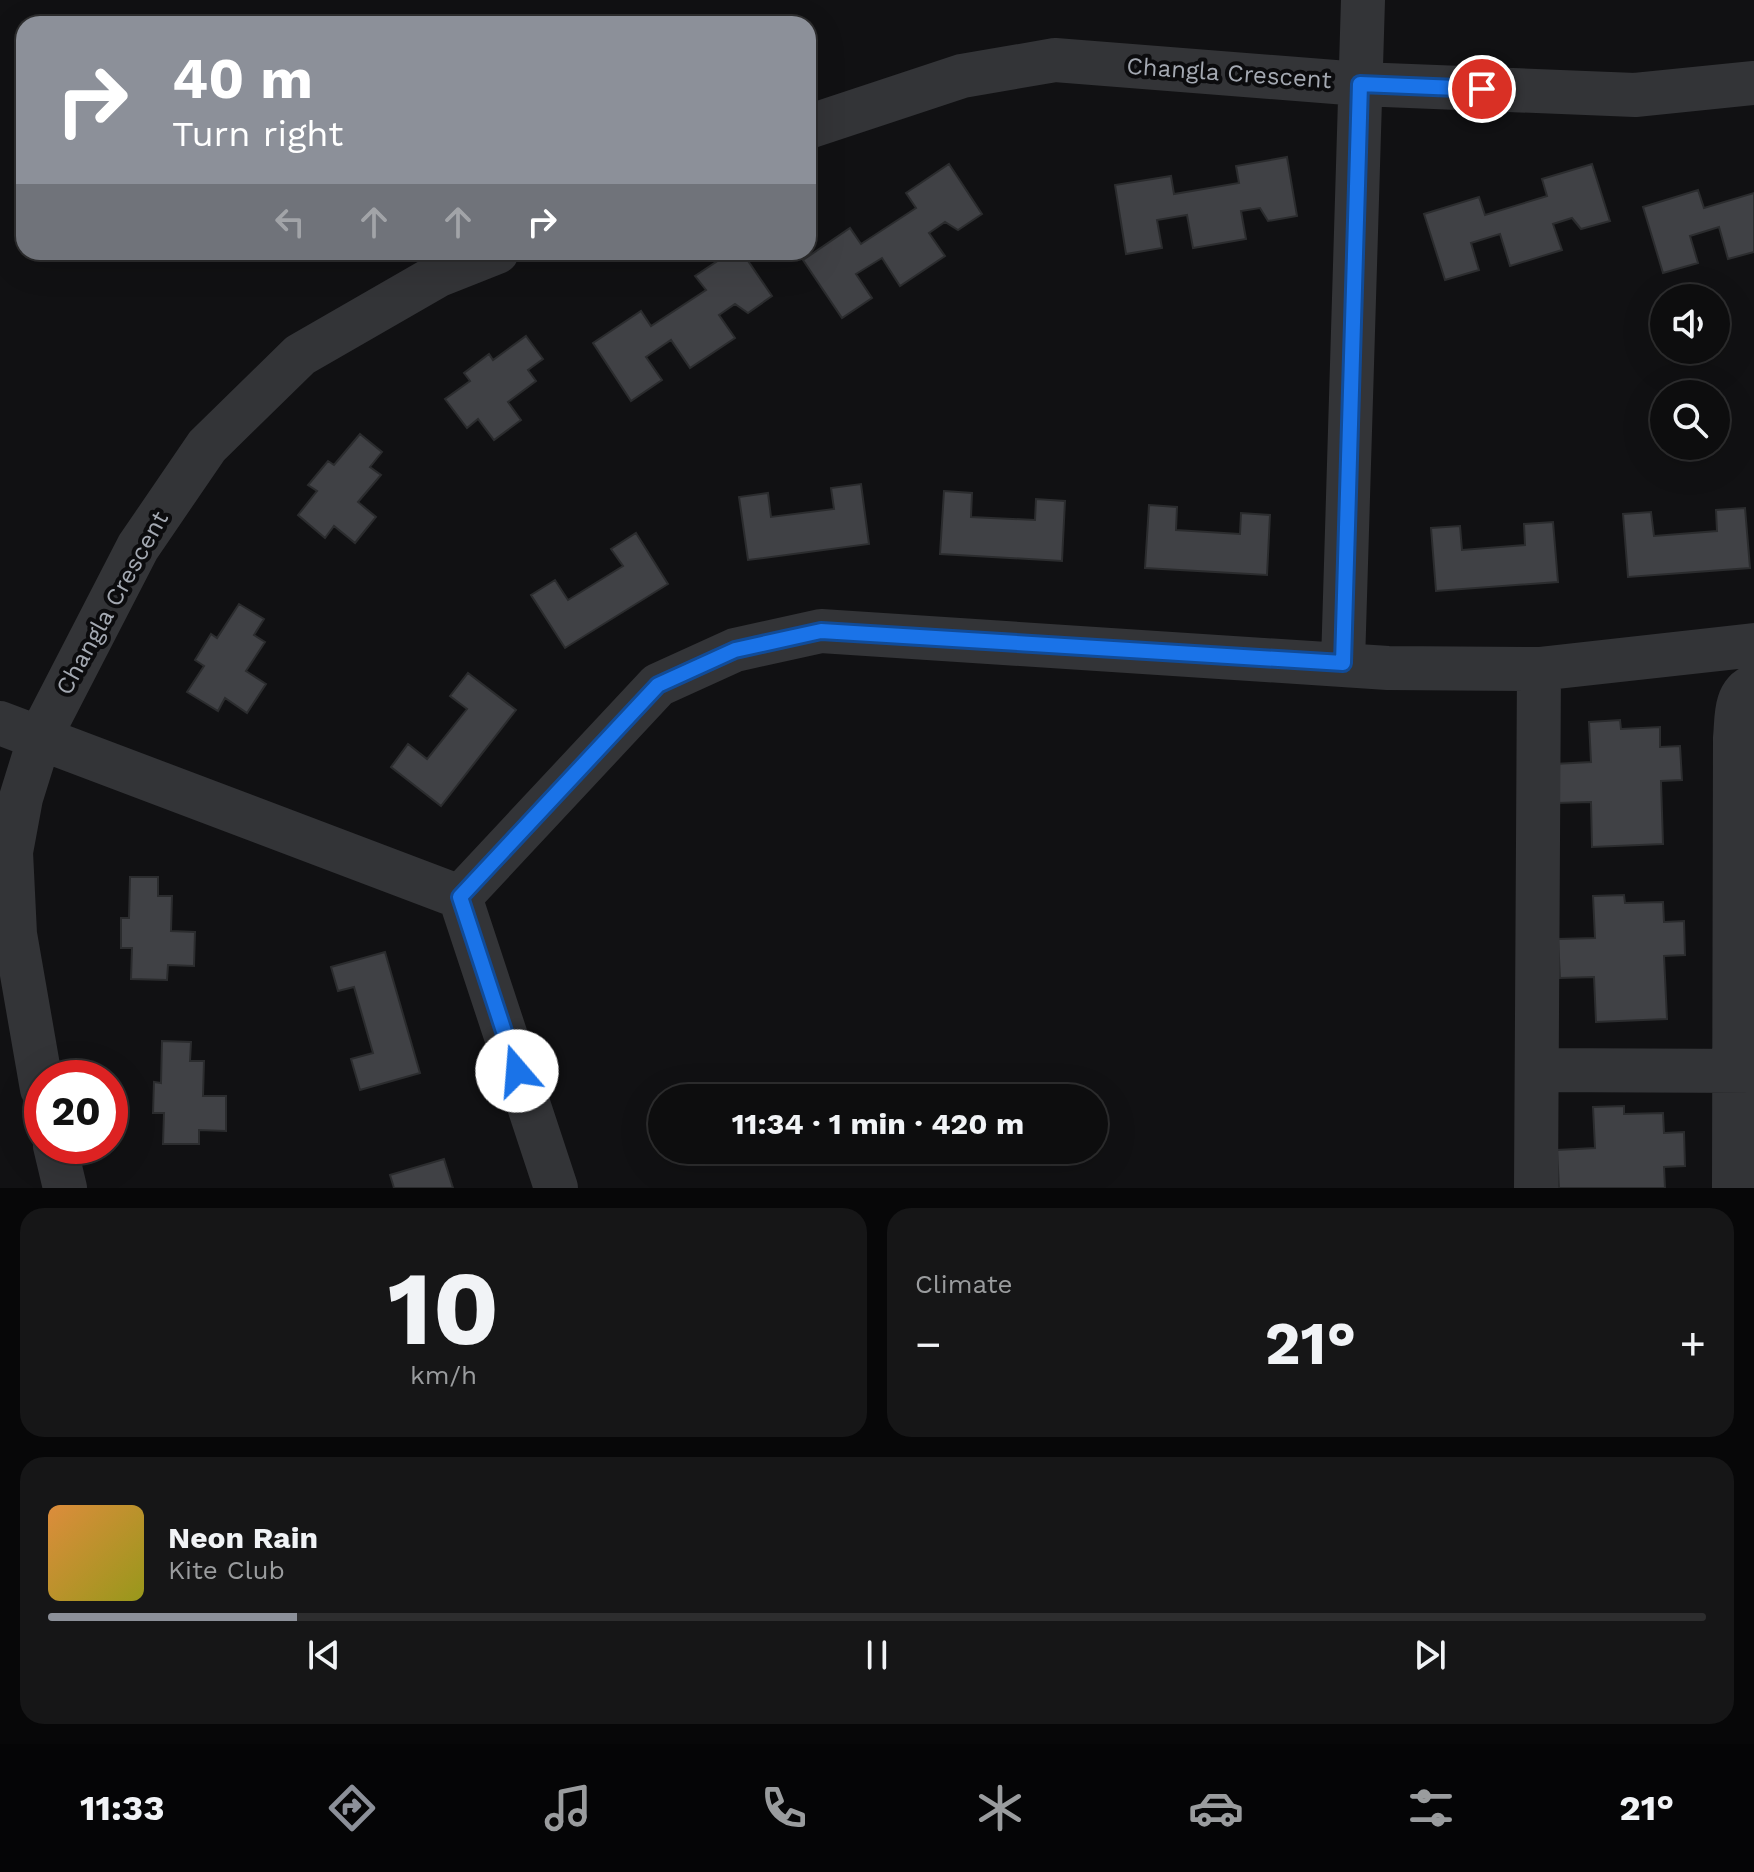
<!DOCTYPE html>
<html lang="en">
<head>
<meta charset="utf-8">
<style>
  body { margin:0; font-family:"Work Sans",sans-serif; background:#161617; color:#f1f3f6; height:100vh; display:flex; flex-direction:column; font-size:30px; white-space:nowrap }
  * { box-sizing:border-box; margin:0 }
  p { font-size:26px; color:#9a9c9e }
  .icon { flex:none; width:44px; height:44px; fill:none; stroke:currentColor; stroke-width:2; stroke-linecap:round; stroke-linejoin:round }
  .map { position:relative; height:1188px; overflow:hidden }
  .details { display:flex; flex-direction:column; gap:20px; padding:20px; background:#070708; flex:1 }
  .details>* { flex:none }
  .top-card { position:absolute; left:16px; top:16px; width:800px; height:244px; border-radius:24px; box-shadow:0 8px 32px #0002,0 0 0 2px #2d2d2e; background:#8c9099; color:#fff; overflow:hidden }
  .buttons { position:absolute; left:1650px; top:284px; display:grid; gap:16px }
  .buttons a { display:grid; place-items:center; width:80px; height:80px; border-radius:50%; background:#0d0d0e; box-shadow:0 8px 32px #0002,0 0 0 2px #2d2d2e; font-size:40px }
  .speed { position:absolute; left:24px; top:1060px; display:flex; gap:16px; font-size:40px; font-weight:700; text-align:center }
  .speed>* { display:grid; place-content:center; width:104px; height:104px; border-radius:50%; background:#0d0d0e; box-shadow:0 8px 32px #0002,0 0 0 2px #2d2d2e; line-height:1 }
  .speed .limit { border:12px solid #d22; background:#fff; color:#111 }
  .pin { position:absolute; display:grid; place-items:center; width:68px; height:68px; color:#fff; margin:-34px; border:4px solid #fff; border-radius:50%; box-shadow:0 2px 8px #0007 }
  .me { position:absolute; width:88px; margin:-44px; rotate:342deg; stroke-linejoin:round; filter:drop-shadow(0 0 6px #0008) }
  .turn { display:flex; align-items:center; gap:28px; height:168px; padding:0 24px; font-size:36px }
  .turn .icon { width:104px; height:104px; stroke-width:2.5 }
  .turn b { display:block; font-size:56px; line-height:68px }
  .lanes { display:flex; align-items:center; height:76px; padding:0 24px; background:#0003; justify-content:center; gap:40px; direction:ltr }
  .lanes .off { opacity:.35 }
  .big { font-size:60px; font-weight:700; line-height:1.1 }
  .details .widget { flex:1; display:flex; flex-direction:column; justify-content:center; gap:12px; min-width:0; padding:0 28px; border-radius:24px; background:#161617 }
  .details .dial { align-items:center; gap:0 }
  .dial b { font-size:104px; line-height:1 }
  .song { display:flex; align-items:center; gap:24px }
  .cover { width:96px; height:96px; border-radius:12px; background:linear-gradient(135deg,hsl(30 70% 55%),hsl(60 70% 35%)) }
  .played { height:8px; border-radius:4px; background:linear-gradient(90deg,#8c9099 15%,#2d2d2e 15%) }
  .keys { display:flex; justify-content:space-around; direction:ltr }
  .heat { display:flex; justify-content:space-between; align-items:center; font-size:44px; direction:ltr }
  .details .tiles { flex:1; display:grid; gap:20px; grid-template-columns:1fr 1fr }
  .widget:last-child { grid-column:span 2 }
  .trip { position:absolute; left:648px; top:1084px; width:460px; height:80px; border-radius:40px; background:#0d0d0e; box-shadow:0 8px 32px #0002,0 0 0 2px #2d2d2e; font-weight:700; line-height:80px; text-align:center }
  .tab-bar { display:flex; height:128px; justify-content:space-around; align-items:center; background:#050506; color:#9a9c9e }
  .tab-bar .icon { width:56px; height:56px }
  .tab-bar .on { color:#8c9099 }
  .tab-bar b { font-size:36px; color:#f1f3f6 }
  .map>svg:first-child { display:block }
  .building { fill:#404145; stroke:#2b2c2e; stroke-width:2 }
  .lines { fill:none; stroke-linecap:round; stroke-linejoin:round }
  .minor { stroke:#333437; stroke-width:44 }
  .route-casing { stroke:#114b97; stroke-width:20 }
  .route { stroke:#1a73e8; stroke-width:14 }
  .labels { text-anchor:middle; stroke-width:8; stroke-linejoin:round; paint-order:stroke }
  .street-label { font-size:24px; fill:#a4a9b2; stroke:#0c0c0e }
</style>
</head>
<body>
<div class="map">
<svg width="1754" height="1188" viewBox="0 0 1754 1188">
  <rect width="100%" height="100%" fill="#111113"/>
  <path class="building" d="M 1287,157 L 1297,216 L 1268,221 L 1260,208 L 1241,211 L 1246,239 L 1193,248 L 1187,215 L 1157,220 L 1162,248 L 1126,254 L 1115,185 L 1171,176 L 1174,194 L 1239,183 L 1236,166 Z
    M 949,164 L 982,214 L 958,230 L 945,222 L 929,233 L 945,256 L 900,286 L 882,258 L 856,274 L 872,298 L 842,318 L 803,260 L 850,228 L 861,244 L 916,208 L 906,193 Z
    M 1592,164 L 1610,221 L 1581,229 L 1572,218 L 1553,224 L 1562,250 L 1510,266 L 1500,234 L 1471,243 L 1479,270 L 1445,280 L 1424,214 L 1479,197 L 1485,215 L 1547,196 L 1542,179 Z
    M 1698,190 L 1704,208 L 1754,193 L 1754,252 L 1728,259 L 1719,227 L 1690,236 L 1698,263 L 1663,273 L 1643,207 Z
    M 731,252 L 742,252 L 772,296 L 748,313 L 735,304 L 719,315 L 735,338 L 690,368 L 671,340 L 646,357 L 662,380 L 631,401 L 593,343 L 641,311 L 651,326 L 706,290 L 695,276 Z
    M 526,336 L 543,359 L 528,370 L 536,381 L 508,402 L 521,420 L 494,440 L 478,419 L 467,428 L 445,399 L 470,381 L 464,373 L 489,354 L 493,360 Z
    M 360,434 L 382,452 L 370,467 L 381,475 L 358,502 L 376,517 L 355,543 L 334,526 L 325,538 L 298,515 L 317,491 L 308,485 L 328,461 L 334,465 Z
    M 861,484 L 869,544 L 748,560 L 739,497 L 768,493 L 771,517 L 834,509 L 831,488 Z
    M 944,491 L 972,493 L 971,517 L 1035,520 L 1036,499 L 1065,501 L 1062,561 L 940,554 Z
    M 1149,505 L 1177,507 L 1176,530 L 1240,534 L 1241,513 L 1270,515 L 1267,575 L 1145,568 Z
    M 1745,508 L 1750,568 L 1628,577 L 1623,514 L 1651,512 L 1654,536 L 1717,531 L 1716,510 Z
    M 1553,522 L 1558,582 L 1436,591 L 1431,528 L 1460,526 L 1462,550 L 1525,545 L 1524,524 Z
    M 636,533 L 668,584 L 565,648 L 531,595 L 555,580 L 568,600 L 623,566 L 611,549 Z
    M 239,604 L 264,619 L 254,635 L 265,642 L 246,671 L 266,684 L 247,713 L 225,698 L 218,711 L 187,692 L 204,666 L 195,660 L 211,634 L 217,638 Z
    M 468,673 L 516,710 L 441,806 L 391,767 L 408,744 L 427,759 L 467,709 L 450,696 Z
    M 1620,720 L 1621,729 L 1660,727 L 1660,747 L 1680,746 L 1682,780 L 1661,781 L 1663,844 L 1592,847 L 1591,802 L 1556,803 L 1554,764 L 1591,762 L 1589,722 Z
    M 130,877 L 158,877 L 158,896 L 172,896 L 171,931 L 195,932 L 194,966 L 168,965 L 167,980 L 131,979 L 132,948 L 121,948 L 121,918 L 129,918 Z
    M 1624,895 L 1625,903 L 1663,902 L 1664,922 L 1684,921 L 1685,955 L 1664,956 L 1667,1019 L 1596,1022 L 1594,977 L 1560,978 L 1558,939 L 1595,938 L 1593,896 Z
    M 385,952 L 420,1073 L 360,1090 L 351,1059 L 373,1053 L 354,987 L 338,991 L 331,967 Z
    M 162,1041 L 191,1042 L 190,1061 L 204,1061 L 203,1096 L 226,1096 L 226,1131 L 199,1130 L 199,1144 L 163,1144 L 164,1113 L 153,1113 L 154,1082 L 161,1083 Z
    M 1624,1106 L 1624,1114 L 1663,1113 L 1664,1133 L 1684,1132 L 1685,1166 L 1664,1167 L 1665,1188 L 1559,1188 L 1557,1150 L 1595,1148 L 1593,1107 Z
    M 444,1159 L 453,1188 L 394,1188 L 390,1175 Z"/>
  <g class="lines">
    <path class="minor" d="M 808,127 L 962,76 L 1055,60 L 1360,84 L 1635,95 L 1754,83
      M 1343,663 L 1363,0
      M 0,723 L 460,897 L 658,685 L 735,650 L 821,631 L 1388,668 L 1539,669 L 1754,645
      M 460,897 L 556,1188
      M 1537,1070 L 1754,1071
      M 42,1089 L 15,934 L 11,852 L 21,798 L 40,737 L 138,547 L 207,446 L 300,355 L 439,275 L 497,252
      M 55,1146 L 65,1188
      M 1536,1188 L 1539,669
      M 1734,1188 L 1735,738 C 1737,719 1734,694 1754,686"/>
  </g>
  <g class="lines">
    <g class="route-casing">
      <path id="route" d="M 517,1071 L 460,897 L 658,685 L 735,650 L 821,631 L 1343,663 L 1360,84 L 1482,89"/>
    </g>
    <use href="#route" class="route"/>
  </g>
  <g class="labels">
    <g class="street-label">
      <text transform="translate(1229 73) rotate(4)" y="8">Changla Crescent</text>
      <text transform="translate(112 603) rotate(-61)" y="8">Changla Crescent</text>
    </g>
  </g>
</svg>
<div class="buttons">
<a><svg class="icon" aria-label="sound" viewBox="0 0 24 24"><path d="M4 9h4l5-4v14l-5-4H4zM17 9q2 3 0 6"/></svg></a>
<a><svg class="icon" aria-label="search" viewBox="0 0 24 24"><circle cx="10" cy="10" r="6"/><path d="M15 15l6 6"/></svg></a>
</div>
<div class="speed"><div class="limit">20</div></div>
<div class="pin" style="left:1482px;top:89px;background:#d93025"><svg class="icon" aria-label="arrive" viewBox="0 0 24 24"><path d="M6 21V4h12l-3 4 3 4H6"/></svg></div>
<svg class="me" style="left:517px;top:1071px" viewBox="-20 -20 40 40"><circle r="19" fill="#fff"/><path d="M0-13L10 11 0 6-10 11z" fill="#1a73e8"/></svg>
<div class="trip">11:34 · 1 min · 420 m</div>
<div class="top-card">
<div class="turn"><svg class="icon" aria-label="right" viewBox="0 0 24 24"><path d="M7 20v-9h11M14 6l5 5-5 5"/></svg><div><b>40 m</b>Turn right</div></div>
<div class="lanes"><svg class="icon off" aria-label="left" viewBox="0 0 24 24"><path d="M17 20v-9H6M10 6l-5 5 5 5"/></svg><svg class="icon off" aria-label="ahead" viewBox="0 0 24 24"><path d="M12 20V5M6 11l6-6 6 6"/></svg><svg class="icon off" aria-label="ahead" viewBox="0 0 24 24"><path d="M12 20V5M6 11l6-6 6 6"/></svg><svg class="icon" aria-label="right" viewBox="0 0 24 24"><path d="M7 20v-9h11M14 6l5 5-5 5"/></svg></div>
</div>
</div>
<section class="details">
<div class="tiles">
<div class="widget dial"><b>10</b><p>km/h</p></div>
<div class="widget"><p>Climate</p>
<div class="heat"><a>−</a><b class="big">21°</b><a>+</a></div>
</div>
<div class="widget">
<div class="song"><i class="cover"></i><div><b>Neon Rain</b><p>Kite Club</p></div></div>
<div class="played"></div>
<div class="keys"><svg class="icon" aria-label="previous" viewBox="0 0 24 24"><path d="M18 5L8 12l10 7zM5 5v14"/></svg><svg class="icon" aria-label="pause" viewBox="0 0 24 24"><path d="M8 5v14M16 5v14"/></svg><svg class="icon" aria-label="next" viewBox="0 0 24 24"><path d="M6 5l10 7-10 7zM19 5v14"/></svg></div>
</div>
</div>
</section>
<nav class="tab-bar">
<b>11:33</b>
<svg class="icon on" aria-label="directions" viewBox="0 0 24 24"><path d="M12 3l9 9-9 9-9-9zM9 14v-3h6M13 9l2 2-2 2"/></svg>
<svg class="icon" aria-label="music" viewBox="0 0 24 24"><path d="M9 18V5l10-2v13"/><circle cx="6" cy="18" r="3"/><circle cx="16" cy="16" r="3"/></svg>
<svg class="icon" aria-label="phone" viewBox="0 0 24 24"><path d="M5 4h4l2 5-3 2q2 4 5 5l2-3 5 2v4C11 20 4 13 5 4z"/></svg>
<svg class="icon" aria-label="climate" viewBox="0 0 24 24"><path d="M12 3v18M4 7l16 10M4 17L20 7"/></svg>
<svg class="icon" aria-label="car" viewBox="0 0 24 24"><path d="M5 17H2v-5l4-1 3-4h7l3 4 3 1v5h-3M9 17h6M6 11h13"/><circle cx="7" cy="17" r="2"/><circle cx="17" cy="17" r="2"/></svg>
<svg class="icon" aria-label="filters" viewBox="0 0 24 24"><path d="M4 7h16M4 17h16"/><circle cx="9" cy="7" r="2"/><circle cx="15" cy="17" r="2"/></svg>
<b>21°</b>
</nav>
</body>
</html>
